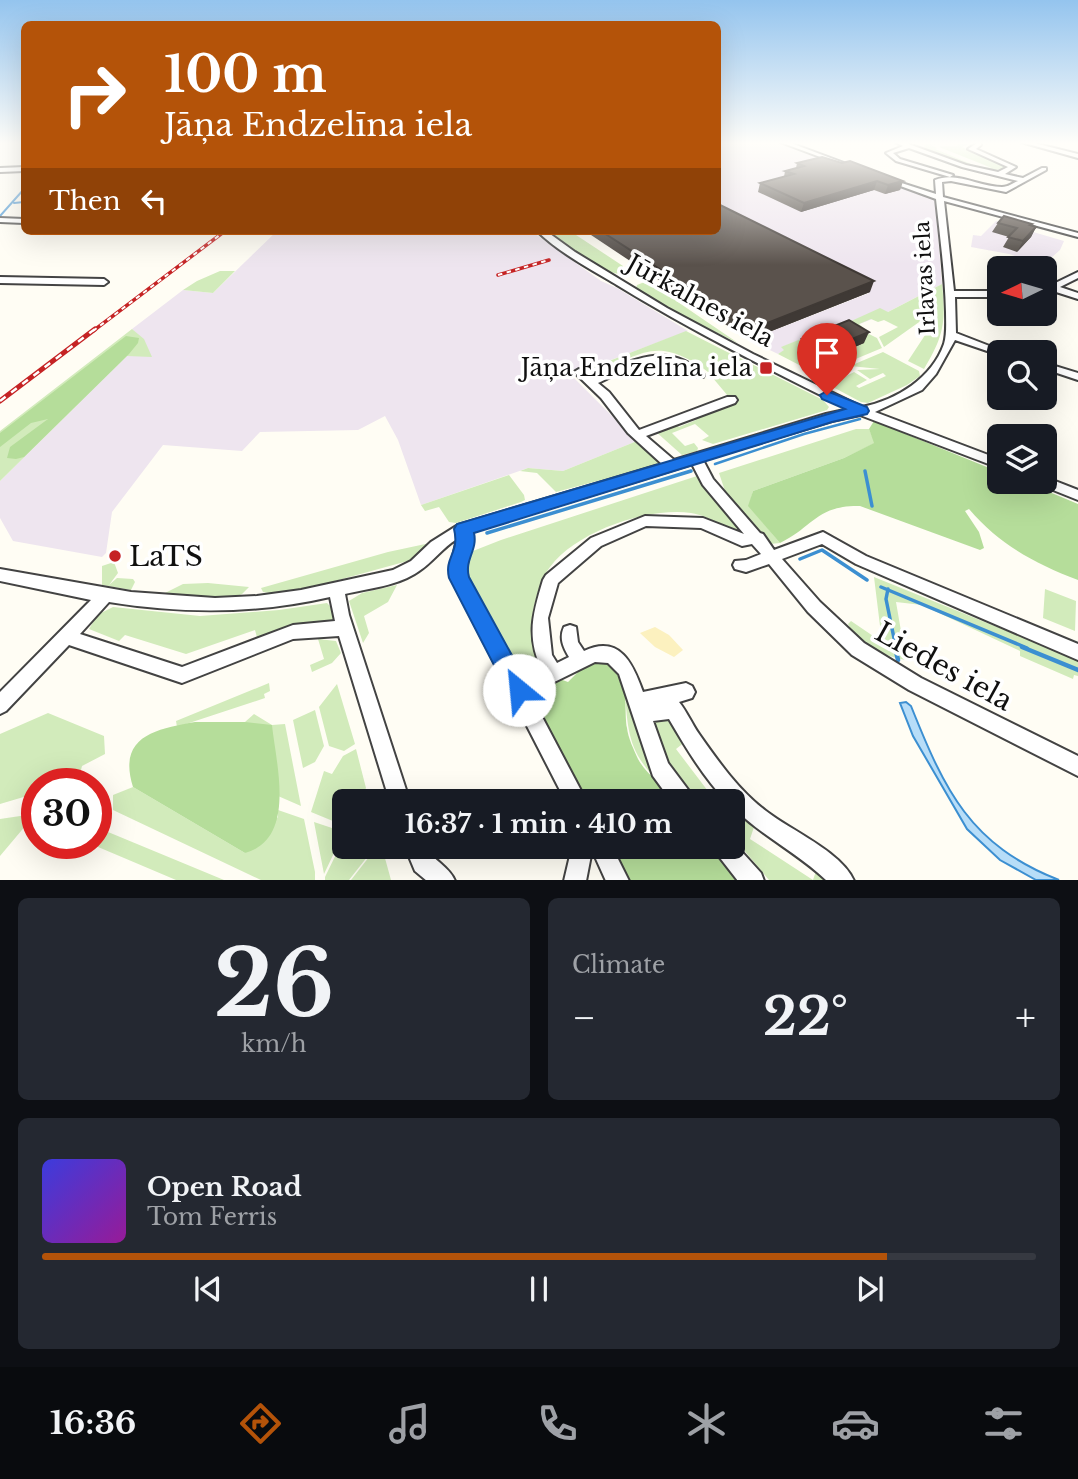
<!DOCTYPE html>
<html lang="en">
<head>
<meta charset="utf-8">
<style>
  body { margin:0; font-family:"Libre Baskerville",serif; background:#242831; color:#f1f3f6; height:100vh; display:flex; flex-direction:column; font-size:26px; white-space:nowrap }
  * { box-sizing:border-box; margin:0 }
  p { font-size:23px; color:#9ea1a6 }
  .icon { flex:none; width:38px; height:38px; fill:none; stroke:currentColor; stroke-width:2; stroke-linecap:round; stroke-linejoin:round }
  .map { position:relative; height:880px; overflow:hidden }
  .details { display:flex; flex-direction:column; gap:18px; padding:18px; background:#0d0f14; flex:1 }
  .details>* { flex:none }
  .top-card { position:absolute; left:21px; top:21px; width:700px; height:214px; border-radius:10px; box-shadow:0 7px 28px #0002; background:#b45309; color:#fff; overflow:hidden }
  .needle { width:46px; rotate:265deg }
  .fabs { position:absolute; left:987px; top:256px; display:grid; gap:14px }
  .fabs a { display:grid; place-items:center; width:70px; height:70px; border-radius:10px; background:#171b24; box-shadow:0 7px 28px #0002; font-size:35px }
  .speed { position:absolute; left:21px; top:768px; display:flex; gap:14px; font-size:35px; font-weight:700; text-align:center }
  .speed>* { display:grid; place-content:center; width:91px; height:91px; border-radius:50%; background:#171b24; box-shadow:0 7px 28px #0002; line-height:1 }
  .speed .limit { border:10px solid #d22; background:#fff; color:#111 }
  .pin { position:absolute; display:grid; place-items:center; width:60px; height:60px; color:#fff; margin:-72px -30px; border-radius:50% 50% 50% 0; rotate:-45deg; box-shadow:0 0 7px #0007 }
  .pin .icon { rotate:45deg }
  .me { position:absolute; width:77px; margin:-38px; rotate:332deg; stroke-linejoin:round; filter:drop-shadow(0 0 5px #0008) }
  .turn { display:flex; align-items:center; gap:24px; height:147px; padding:0 28px; font-size:32px }
  .turn .icon { width:91px; height:91px; stroke-width:2.5 }
  .turn b { display:block; font-size:49px; line-height:60px }
  .then { display:flex; align-items:center; height:66px; padding:0 28px; background:#0003; gap:14px; font-size:26px }
  .big { font-size:52px; font-weight:700; line-height:1.1 }
  .details .card { flex:1; display:flex; flex-direction:column; justify-content:center; gap:10px; min-width:0; padding:0 24px; border-radius:10px; background:#242831 }
  .details .dial { align-items:center; gap:0 }
  .dial b { font-size:91px; line-height:1 }
  .song { display:flex; align-items:center; gap:21px }
  .cover { width:84px; height:84px; border-radius:10px; background:linear-gradient(135deg,hsl(240 70% 55%),hsl(300 70% 35%)) }
  .played { height:7px; border-radius:4px; background:linear-gradient(90deg,#b45309 85%,#363941 85%) }
  .keys { display:flex; justify-content:space-around; direction:ltr }
  .heat { display:flex; justify-content:space-between; align-items:center; font-size:38px; direction:ltr }
  .details .tiles { flex:1; display:grid; gap:18px; grid-template-columns:1fr 1fr }
  .card:last-child { grid-column:span 2 }
  .trip { position:absolute; left:332px; top:789px; width:413px; height:70px; border-radius:10px; background:#171b24; box-shadow:0 7px 28px #0002; font-weight:700; line-height:70px; text-align:center }
  .tab-bar { display:flex; height:112px; justify-content:space-around; align-items:center; background:#090b0e; color:#9ea1a6 }
  .tab-bar .icon { width:49px; height:49px }
  .tab-bar .selected { color:#b45309 }
  .tab-bar b { font-size:32px; color:#f1f3f6 }
  .map>svg:first-child { display:block }
  .industrial { fill:#eee5ef }
  .green { fill:#d2ebbb }
  .forest { fill:#b5dd9a }
  .sand { fill:#fcf1bf }
  .water { fill:#b7ddf8; stroke:#3c8fd1; stroke-width:2 }
  .lines { fill:none; stroke-linecap:round; stroke-linejoin:round }
  .stream-far3 { stroke:#3c8fd1; stroke-width:2 }
  .stream-far2 { stroke:#3c8fd1; stroke-width:2.5 }
  .stream-far1 { stroke:#3c8fd1; stroke-width:3.5 }
  .stream { stroke:#3c8fd1; stroke-width:4.5 }
  .minor-casing { stroke:#434343; stroke-width:4 }
  .minor { fill:#fff; fill-rule:evenodd }
  .rail-far1-casing { stroke:#c52324; stroke-width:3.5 }
  .rail-casing { stroke:#c52324; stroke-width:5 }
  .rail-far1 { stroke:#fff; stroke-width:2; stroke-dasharray:4.5; stroke-linecap:butt }
  .rail { stroke:#fff; stroke-width:2.5; stroke-dasharray:7; stroke-linecap:butt }
  .wall { fill:#4d4741 }
  .shaded-wall { fill:#3f3935 }
  .building { fill:#5a524c; stroke:#3f3935; stroke-width:2 }
  .route { fill:#1a73e8; stroke:#114b97; stroke-width:2 }
  .poi-dot { fill:#c52324; stroke:#fff; stroke-width:2.5 }
  .labels { text-anchor:middle; stroke-width:7; stroke-linejoin:round; paint-order:stroke }
  .far-street-label { font-size:21px; fill:#101010; stroke:#fff }
  .street-label { font-size:24px; fill:#101010; stroke:#fff }
  .poi-label { font-size:24px; fill:#101010; stroke:#fff; text-anchor:end }
  .near-poi-label { font-size:28px; fill:#101010; stroke:#fff; text-anchor:start }
  .near-street-label { font-size:28px; fill:#101010; stroke:#fff }
</style>
</head>
<body>
<div class="map">
<svg width="1078" height="881" viewBox="0 0 1078 881">
  <rect width="100%" height="100%" fill="#fffdf4"/>
  <path class="industrial" d="M 718,142 L 774,142 L 935,200 L 942,284 L 880,316 L 852,327 L 843,322 L 782,347 L 785,350 L 778,354 L 749,340 L 869,293 L 718,214 Z
    M 996,221 L 1064,241 L 1060,250 L 1043,265 L 1009,254 L 971,247 L 973,235 L 981,236 Z
    M 277,231 L 531,231 L 601,281 L 617,288 L 688,331 L 571,375 L 637,441 L 563,471 L 528,468 L 421,505 L 398,440 L 385,416 L 358,430 L 260,432 L 242,451 L 163,445 L 112,512 L 106,553 L 102,557 L 13,541 L 0,518 L 0,481 L 143,340 L 132,329 L 183,290 L 213,293 Z"/>
  <path class="green" d="M 929,142 L 950,142 L 931,145 L 937,148 L 935,149 L 976,166 L 992,168 L 939,147 C 946,145 951,148 958,145 L 954,143 L 974,142 L 962,147 L 1010,166 C 985,179 949,160 925,148 L 924,145 Z
    M 551,231 L 570,231 L 623,266 L 622,269 L 629,273 C 606,280 571,249 553,236 Z
    M 220,271 L 235,271 L 213,293 L 183,290 L 197,281 Z
    M 647,281 L 738,343 L 685,317 L 636,288 L 637,285 Z
    M 942,284 C 946,322 944,336 924,369 L 908,361 L 931,326 L 922,320 L 884,347 L 879,337 L 898,327 L 884,320 L 878,322 L 871,319 L 859,324 L 865,329 L 863,331 L 877,338 L 882,348 L 846,363 L 833,356 L 863,343 L 798,351 L 816,362 L 805,368 L 778,354 L 784,350 L 781,347 L 843,322 L 852,327 L 849,322 L 880,308 L 888,312 Z
    M 132,329 L 144,339 L 152,357 L 127,356 L 0,481 L 0,431 Z
    M 686,331 L 737,357 L 711,374 C 656,333 643,355 592,374 L 586,370 Z
    M 883,352 L 919,371 L 920,376 L 907,385 L 868,403 L 861,402 L 829,385 L 854,372 L 867,380 L 856,386 L 859,388 L 886,376 L 883,373 L 870,379 L 857,370 L 880,369 L 850,366 Z
    M 740,358 L 823,400 L 829,407 L 827,410 L 713,444 L 702,440 L 709,436 L 695,424 L 672,433 L 685,446 L 694,443 L 698,448 L 697,451 L 682,455 L 655,431 L 674,423 L 679,427 L 696,420 L 692,415 L 736,400 L 728,396 L 712,377 Z
    M 856,429 L 869,429 L 875,443 L 844,458 L 753,491 L 749,506 L 780,543 L 770,544 L 763,538 L 726,494 L 719,473 Z
    M 637,441 L 662,461 L 661,464 L 556,492 L 537,473 L 520,471 L 528,468 L 563,471 Z
    M 509,475 L 524,495 L 525,500 L 521,502 L 456,523 L 449,522 L 439,507 L 425,511 L 421,505 Z
    M 697,476 L 738,522 L 745,536 C 726,531 712,516 691,513 C 648,507 577,531 550,567 C 542,577 535,598 533,612 C 530,631 538,651 538,671 L 521,680 L 467,577 L 466,567 L 473,551 L 501,540 Z
    M 430,543 L 415,559 L 295,592 L 277,594 L 263,592 L 261,588 L 388,552 Z
    M 114,562 L 118,573 L 109,585 L 117,578 L 133,579 L 135,582 L 131,590 L 102,585 L 102,566 Z
    M 874,577 L 1078,660 L 1078,676 L 1074,675 L 1073,679 L 1020,656 L 1020,651 L 922,605 L 896,602 L 906,660 C 886,657 857,644 848,624 L 851,621 L 882,642 Z
    M 208,583 L 249,587 L 242,594 L 233,598 L 159,596 L 183,584 Z
    M 397,585 L 388,602 L 364,616 L 369,633 L 363,643 L 349,601 L 362,593 Z
    M 1045,589 L 1076,601 L 1075,631 L 1043,618 Z
    M 327,603 L 334,610 L 337,622 L 300,624 L 258,641 L 255,630 L 186,654 L 125,635 L 119,641 L 89,629 L 95,619 L 93,617 L 113,607 L 200,616 L 279,610 Z
    M 318,639 L 336,641 L 341,653 L 332,663 L 312,672 L 310,665 L 324,659 Z
    M 269,683 L 270,691 L 264,694 L 265,698 L 177,727 L 176,721 Z
    M 337,684 L 355,744 L 344,751 L 329,746 L 319,707 Z
    M 625,686 L 663,785 C 628,755 627,730 625,686 Z
    M 315,710 L 324,746 L 315,762 L 303,768 L 293,720 Z
    M 48,713 L 104,736 L 105,754 L 82,766 L 78,782 L 37,784 L 37,793 L 0,804 L 0,734 Z
    M 669,713 L 685,742 L 676,749 L 714,799 L 724,791 L 755,824 L 750,839 L 813,880 L 818,865 L 836,880 L 769,880 L 733,837 L 733,802 L 699,801 L 669,762 L 652,717 Z
    M 254,714 L 272,725 L 285,724 L 301,806 L 278,796 L 276,765 L 245,722 Z
    M 356,749 L 366,788 L 359,801 L 345,802 L 345,826 L 311,812 L 324,771 L 332,774 L 343,756 Z
    M 133,787 L 245,853 L 278,817 L 278,810 L 304,819 L 315,872 L 315,880 L 261,880 L 113,810 L 113,795 Z
    M 37,808 L 37,820 L 32,818 L 0,856 L 0,819 L 27,815 Z
    M 314,822 L 344,832 L 324,874 Z
    M 96,827 L 224,880 L 176,880 L 91,844 L 96,844 Z
    M 345,836 L 345,847 L 375,847 L 349,880 L 325,880 L 325,877 Z
    M 376,848 L 383,851 L 391,880 L 351,880 Z"/>
  <path class="forest" d="M 126,336 L 139,338 L 138,343 L 129,354 L 24,457 L 16,459 L 7,458 L 10,447 L 48,419 L 31,423 L 0,447 L 0,433 Z
    M 874,421 L 999,472 L 999,481 L 1023,481 L 1078,504 L 1078,580 C 1035,564 1000,545 969,509 L 965,511 L 979,532 L 984,548 L 980,550 L 860,506 C 817,505 813,527 780,543 L 748,506 L 753,491 L 844,458 L 874,443 L 869,429 Z
    M 596,660 C 633,661 623,702 627,728 C 628,738 634,750 638,759 C 647,776 666,787 679,801 L 581,801 L 529,693 L 557,678 L 568,682 L 581,669 Z
    M 195,722 L 245,722 L 272,725 C 276,764 297,839 245,853 L 133,787 C 117,736 156,729 195,722 Z
    M 606,847 L 717,847 L 731,867 L 735,880 L 624,880 Z"/>
  <path class="sand" d="M 655,627 L 669,635 L 683,650 L 674,657 L 655,647 L 640,633 Z"/>
  <path class="water" d="M 906,702 L 911,706 C 945,791 970,845 1059,880 L 1036,880 L 1000,860 L 967,829 L 913,736 L 900,703 Z"/>
  <g class="lines">
    <path class="stream-far3" d="M 14,203 L 24,202
      M 0,216 L 24,189"/>
    <path class="stream-far2" d="M 715,464 L 804,434 L 860,419"/>
    <path class="stream-far1" d="M 865,471 L 872,506
      M 487,533 L 691,471
      M 800,559 L 822,550 L 867,580
      M 881,587 L 1027,648
      M 888,589 L 886,599 L 896,648"/>
    <path class="stream" d="M 895,647 L 898,660
      M 1022,647 L 1078,670"/>
    <g class="minor-casing">
      <path id="minor" d="M 780,142 L 788,142 L 860,169 L 855,170 Z
        M 895,142 L 903,142 L 966,165 L 998,172 L 1008,167 L 968,149 L 977,143 L 981,143 L 981,145 L 976,149 L 1016,167 L 1005,174 L 1023,178 L 1042,168 L 1046,168 L 1046,170 L 1006,192 L 951,181 L 942,182 L 943,197 L 1078,233 L 1078,237 L 944,201 L 954,291 L 999,291 L 999,297 L 955,297 L 956,333 L 1005,352 L 999,352 L 999,355 L 955,340 L 936,374 L 922,390 L 875,412 L 999,459 L 999,468 L 860,415 L 832,421 L 703,460 L 713,479 L 760,533 L 763,534 L 774,550 L 823,532 L 866,556 L 1078,644 L 1078,660 L 856,564 L 822,544 L 782,559 L 820,602 L 864,643 L 921,678 L 1078,756 L 1078,776 L 909,690 L 852,655 L 808,612 L 769,564 L 746,572 L 735,569 L 733,565 L 735,561 L 746,560 L 761,554 L 752,544 L 742,546 L 701,528 L 646,526 L 601,546 L 558,583 L 548,618 L 552,655 L 557,663 L 569,657 C 563,647 559,638 564,627 L 570,625 L 576,627 L 578,642 L 584,651 C 620,634 633,664 643,692 L 686,683 L 692,686 L 695,692 L 692,698 L 679,702 C 687,712 692,724 699,734 C 718,761 739,791 766,811 C 790,830 842,852 854,881 L 827,881 C 798,853 761,836 733,807 L 733,802 L 727,802 C 704,778 686,748 669,719 L 653,721 L 668,763 L 692,795 L 695,802 L 672,802 L 653,776 L 619,674 L 608,663 L 595,662 L 530,694 L 587,802 L 566,802 L 451,578 L 451,565 L 457,539 C 442,548 433,562 419,571 C 398,586 370,588 345,594 L 349,615 L 410,802 L 390,802 L 339,636 L 293,639 L 182,683 L 69,645 L 6,711 L 0,714 L 0,692 L 91,600 L 0,581 L 0,569 L 131,592 L 215,598 L 257,596 L 301,590 L 393,570 L 411,561 L 431,542 L 458,525 L 662,464 L 628,433 L 601,398 L 574,372 L 579,369 L 592,377 C 631,361 668,339 704,375 L 703,377 C 692,378 683,368 673,364 C 647,354 621,373 598,383 L 609,392 L 639,430 L 727,397 L 735,397 L 737,400 L 735,403 L 646,436 L 674,460 L 826,414 L 849,409 C 770,370 692,331 617,285 C 590,269 560,253 537,231 L 546,231 L 575,252 L 667,308 L 753,354 L 862,407 C 897,400 932,378 944,344 C 947,334 946,322 946,312 C 945,274 940,237 936,199 L 884,180 L 889,179 L 936,194 L 935,180 C 956,171 980,187 1002,187 C 1008,187 1013,183 1018,181 L 962,167 L 909,148 L 893,153 L 900,159 L 953,175 L 950,177 L 896,161 L 886,153 L 903,146 ZM 692,464 L 703,485 L 744,534 L 703,518 L 645,516 L 591,538 L 546,575 L 543,580 C 533,613 526,637 542,670 L 522,680 L 467,577 C 464,562 473,548 471,532 ZM 330,597 L 335,621 L 293,625 L 182,667 L 80,634 L 109,602 C 184,614 257,614 330,597 Z
        M 1021,142 L 1030,142 L 1078,154 L 1078,158 Z
        M 24,167 L 24,171 L 0,172 L 0,168 Z
        M 0,218 L 24,219 L 24,223 L 0,222 Z
        M 1078,272 L 1078,278 L 1060,287 L 1078,293 L 1078,299 L 1053,291 L 1045,294 L 1045,288 Z
        M 0,277 L 104,279 L 108,282 L 104,285 L 0,283 Z
        M 1045,363 L 1078,373 L 1078,380 L 1045,369 Z
        M 1045,477 L 1078,490 L 1078,500 L 1038,484 L 1037,481 L 1045,481 Z
        M 733,842 L 761,873 L 764,881 L 738,881 L 717,854 L 714,847 L 733,847 Z
        M 405,847 L 426,847 C 433,861 449,866 455,881 L 427,881 L 415,871 Z
        M 572,847 L 612,847 L 629,881 L 606,881 L 592,850 L 586,881 L 564,881 Z"/>
    </g>
    <use href="#minor" class="minor"/>
    <g class="rail-far1-casing">
      <path id="rail-far1" d="M 498,275 L 549,260
        M 93,331 L 225,231"/>
    </g>
    <g class="rail-casing">
      <path id="rail" d="M 0,401 L 95,329"/>
    </g>
    <use href="#rail-far1" class="rail-far1"/>
    <use href="#rail" class="rail"/>
  </g>
  <path class="wall" d="M 797,163 L 842,163 L 903,181 L 900,190 L 885,194 L 874,190 L 801,212 L 758,192 L 760,183 L 784,177 L 785,171 L 796,168 Z
    M 998,223 L 1031,226 L 1036,227 L 1031,237 L 1017,252 L 1003,247 L 1009,237 L 992,232 Z
    M 585,231 L 718,231 L 870,292 L 749,340 Z
    M 802,339 L 864,343 L 817,363 L 798,351 Z"/>
  <path class="shaded-wall" d="M 877,181 L 874,190 L 801,212 L 804,203 Z
    M 903,181 L 900,190 L 885,194 L 888,185 Z
    M 1036,227 L 1031,237 L 1017,252 L 1023,241 Z
    M 874,281 L 870,292 L 749,340 L 752,329 Z
    M 869,332 L 864,343 L 817,363 L 821,352 Z"/>
  <path class="building" d="M 822,157 L 842,163 L 850,161 L 903,181 L 888,185 L 877,181 L 804,203 L 760,183 L 794,174 L 785,171 L 804,166 L 797,163 Z
    M 718,204 L 874,281 L 752,329 L 601,231 L 718,231 Z
    M 1004,216 L 1032,224 L 1030,225 L 1036,227 L 1023,241 L 1008,237 L 1017,228 L 998,223 Z
    M 849,320 L 869,332 L 821,352 L 802,339 Z"/>
  <linearGradient id="sky" x2="0" y2="1"><stop stop-color="#94c4ee"/><stop offset="0.54" stop-color="#fffefa"/><stop offset="1" stop-color="#fffefa" stop-opacity="0"/></linearGradient>
  <rect width="1078" height="265" fill="url(#sky)"/>
  <path class="route" d="M 827,391 L 867,407 L 869,411 L 867,414 L 832,422 L 474,533 C 478,550 464,560 469,577 L 531,690 L 527,698 L 519,701 L 511,698 L 449,578 C 444,557 460,553 454,529 L 457,524 L 845,409 L 822,399 L 820,395 Z"/>
  <g class="poi-dot">
    <rect x="759" y="361" width="14" height="14" rx="3.5"/>
    <circle cx="115" cy="556" r="7"/>
  </g>
  <g class="labels">
    <g class="far-street-label">
      <text transform="translate(925 278) rotate(-93)" y="7">Irlavas iela</text>
    </g>
    <g class="street-label">
      <text transform="translate(700 301) rotate(29)" y="8">Jūrkalnes iela</text>
    </g>
    <g class="poi-label">
      <text x="752" y="376">Jāņa Endzelīna iela</text>
    </g>
    <g class="near-poi-label">
      <text x="129" y="566">LaTS</text>
    </g>
    <g class="near-street-label">
      <text transform="translate(944 666) rotate(29)" y="10">Liedes iela</text>
    </g>
  </g>
</svg>
<div class="fabs">
<a><svg class="needle" viewBox="-14 -14 28 28"><path d="M0-13l5 13h-10z" fill="#e53935"/><path d="M0 13l5-13h-10z" fill="#9ea1a6"/></svg></a>
<a><svg class="icon" aria-label="search" viewBox="0 0 24 24"><circle cx="10" cy="10" r="6"/><path d="M15 15l6 6"/></svg></a>
<a><svg class="icon" aria-label="layers" viewBox="0 0 24 24"><path d="M12 4l9 5-9 5-9-5zM3 14l9 5 9-5"/></svg></a>
</div>
<div class="speed"><div class="limit">30</div></div>
<div class="pin" style="left:827px;top:395px;background:#d93025"><svg class="icon" aria-label="arrive" viewBox="0 0 24 24"><path d="M6 21V4h12l-3 4 3 4H6"/></svg></div>
<svg class="me" style="left:519px;top:690px" viewBox="-20 -20 40 40"><circle r="19" fill="#fff"/><path d="M0-13L10 11 0 6-10 11z" fill="#1a73e8"/></svg>
<div class="trip">16:37 · 1 min · 410 m</div>
<div class="top-card">
<div class="turn"><svg class="icon" aria-label="right" viewBox="0 0 24 24"><path d="M7 20v-9h11M14 6l5 5-5 5"/></svg><div><b>100 m</b>Jāņa Endzelīna iela</div></div>
<div class="then">Then<svg class="icon" aria-label="left" viewBox="0 0 24 24"><path d="M17 20v-9H6M10 6l-5 5 5 5"/></svg></div>
</div>
</div>
<section class="details">
<div class="tiles">
<div class="card dial"><b>26</b><p>km/h</p></div>
<div class="card"><p>Climate</p>
<div class="heat"><a>−</a><b class="big">22°</b><a>+</a></div>
</div>
<div class="card">
<div class="song"><i class="cover"></i><div><b>Open Road</b><p>Tom Ferris</p></div></div>
<div class="played"></div>
<div class="keys"><svg class="icon" aria-label="previous" viewBox="0 0 24 24"><path d="M18 5L8 12l10 7zM5 5v14"/></svg><svg class="icon" aria-label="pause" viewBox="0 0 24 24"><path d="M8 5v14M16 5v14"/></svg><svg class="icon" aria-label="next" viewBox="0 0 24 24"><path d="M6 5l10 7-10 7zM19 5v14"/></svg></div>
</div>
</div>
</section>
<nav class="tab-bar">
<b>16:36</b>
<svg class="icon selected" aria-label="directions" viewBox="0 0 24 24"><path d="M12 3l9 9-9 9-9-9zM9 14v-3h6M13 9l2 2-2 2"/></svg>
<svg class="icon" aria-label="music" viewBox="0 0 24 24"><path d="M9 18V5l10-2v13"/><circle cx="6" cy="18" r="3"/><circle cx="16" cy="16" r="3"/></svg>
<svg class="icon" aria-label="phone" viewBox="0 0 24 24"><path d="M5 4h4l2 5-3 2q2 4 5 5l2-3 5 2v4C11 20 4 13 5 4z"/></svg>
<svg class="icon" aria-label="climate" viewBox="0 0 24 24"><path d="M12 3v18M4 7l16 10M4 17L20 7"/></svg>
<svg class="icon" aria-label="car" viewBox="0 0 24 24"><path d="M5 17H2v-5l4-1 3-4h7l3 4 3 1v5h-3M9 17h6M6 11h13"/><circle cx="7" cy="17" r="2"/><circle cx="17" cy="17" r="2"/></svg>
<svg class="icon" aria-label="filters" viewBox="0 0 24 24"><path d="M4 7h16M4 17h16"/><circle cx="9" cy="7" r="2"/><circle cx="15" cy="17" r="2"/></svg>
</nav>
</body>
</html>
